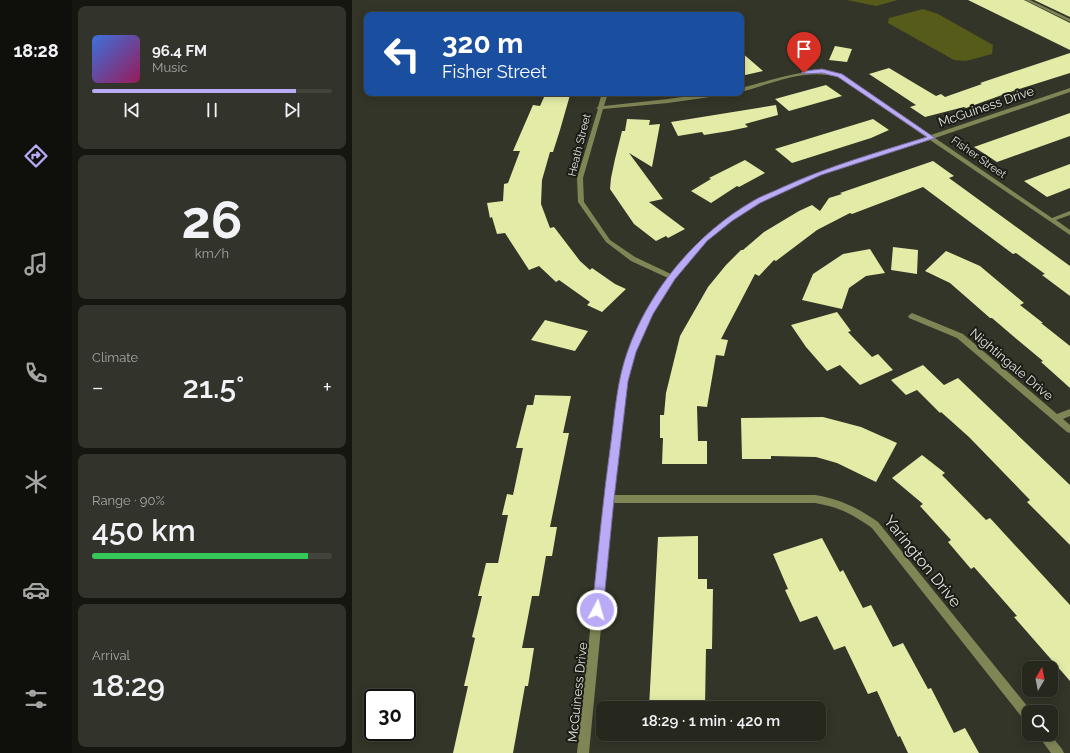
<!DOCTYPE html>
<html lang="en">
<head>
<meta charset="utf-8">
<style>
  body { margin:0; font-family:Raleway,sans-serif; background:#32342b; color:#f1f3f6; height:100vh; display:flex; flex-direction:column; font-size:15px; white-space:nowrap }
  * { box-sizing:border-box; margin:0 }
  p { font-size:13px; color:#a4a6a4 }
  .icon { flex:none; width:22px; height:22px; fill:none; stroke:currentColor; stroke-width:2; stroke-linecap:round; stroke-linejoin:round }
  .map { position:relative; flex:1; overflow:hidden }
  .drawer { display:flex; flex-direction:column; gap:6px; padding:6px; background:#151610; width:280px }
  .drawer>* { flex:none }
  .hud { position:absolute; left:12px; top:12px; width:380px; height:84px; border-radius:8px; box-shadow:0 2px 10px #0003,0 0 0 1px #42443c; background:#1a4fa0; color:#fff; overflow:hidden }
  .needle { width:26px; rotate:10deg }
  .tools { position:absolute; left:670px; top:661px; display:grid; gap:8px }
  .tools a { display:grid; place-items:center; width:36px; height:36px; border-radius:8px; background:#26281e; box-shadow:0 2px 10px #0003,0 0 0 1px #42443c; font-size:20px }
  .speed { position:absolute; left:12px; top:689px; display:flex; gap:8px; font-size:20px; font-weight:700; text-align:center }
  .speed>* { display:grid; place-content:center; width:52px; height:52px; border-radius:50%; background:#26281e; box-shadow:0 2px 10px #0003,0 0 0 1px #42443c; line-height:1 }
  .speed .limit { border:2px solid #111; border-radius:6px; background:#fff; color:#111 }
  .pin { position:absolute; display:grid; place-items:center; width:34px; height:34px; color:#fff; margin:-41px -17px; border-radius:50% 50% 50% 0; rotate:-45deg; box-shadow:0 0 4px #0007 }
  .pin .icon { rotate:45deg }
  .me { position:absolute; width:44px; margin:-22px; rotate:6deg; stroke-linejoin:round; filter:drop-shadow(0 0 3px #0008) }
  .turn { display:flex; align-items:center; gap:14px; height:84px; padding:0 12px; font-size:18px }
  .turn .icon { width:52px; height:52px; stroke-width:2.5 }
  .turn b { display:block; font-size:28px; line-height:34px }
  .big { font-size:30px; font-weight:600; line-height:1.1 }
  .drawer .card { flex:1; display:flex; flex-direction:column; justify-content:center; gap:6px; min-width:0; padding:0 14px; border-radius:8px; background:#32342b }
  .drawer .dial { align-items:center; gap:0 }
  .dial b { font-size:52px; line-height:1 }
  .song { display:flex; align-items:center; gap:12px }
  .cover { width:48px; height:48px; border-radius:6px; background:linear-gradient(135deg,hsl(220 70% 55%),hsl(330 70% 35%)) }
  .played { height:4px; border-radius:2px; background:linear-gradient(90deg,#bbaaf6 85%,#42443c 85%) }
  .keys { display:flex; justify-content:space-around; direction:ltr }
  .heat { display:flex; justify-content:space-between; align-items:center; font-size:22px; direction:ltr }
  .charge { height:6px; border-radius:3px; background:linear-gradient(90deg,#34c759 90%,#42443c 0) }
  .trip { position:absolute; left:244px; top:701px; width:230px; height:40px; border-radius:8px; background:#26281e; box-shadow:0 2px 10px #0003,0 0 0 1px #42443c; font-weight:600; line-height:40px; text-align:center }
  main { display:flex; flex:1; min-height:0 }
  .dock { display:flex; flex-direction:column; width:72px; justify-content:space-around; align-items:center; background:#0f100c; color:#a4a6a4 }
  .dock .icon { width:28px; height:28px }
  .dock .current { color:#bbaaf6 }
  .dock b { font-size:18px; color:#f1f3f6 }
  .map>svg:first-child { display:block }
  .water { fill:#565b19 }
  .building { fill:#e3eba7 }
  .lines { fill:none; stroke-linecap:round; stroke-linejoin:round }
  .street { fill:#808556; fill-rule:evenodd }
  .route { fill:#bbaaf6; stroke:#7a6ea0 }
  .labels { text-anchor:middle; stroke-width:4; stroke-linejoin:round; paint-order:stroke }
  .far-street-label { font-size:11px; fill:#e1e3db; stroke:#1b1c16 }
  .street-label { font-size:13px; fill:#e1e3db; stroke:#1b1c16 }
  .near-street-label { font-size:16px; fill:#e1e3db; stroke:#1b1c16 }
</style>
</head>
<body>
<main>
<nav class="dock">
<b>18:28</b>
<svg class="icon current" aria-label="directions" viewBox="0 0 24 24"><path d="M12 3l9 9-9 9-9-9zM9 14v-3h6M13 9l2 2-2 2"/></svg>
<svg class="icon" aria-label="music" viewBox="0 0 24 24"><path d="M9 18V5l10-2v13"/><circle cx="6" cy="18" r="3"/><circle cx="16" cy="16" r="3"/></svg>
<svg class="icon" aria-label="phone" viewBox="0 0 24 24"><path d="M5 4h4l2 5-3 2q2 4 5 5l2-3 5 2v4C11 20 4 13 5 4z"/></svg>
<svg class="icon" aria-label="climate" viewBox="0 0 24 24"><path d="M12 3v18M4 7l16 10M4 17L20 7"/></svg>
<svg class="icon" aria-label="car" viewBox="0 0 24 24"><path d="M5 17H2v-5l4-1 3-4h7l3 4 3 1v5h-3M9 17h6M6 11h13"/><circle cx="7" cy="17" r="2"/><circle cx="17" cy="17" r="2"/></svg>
<svg class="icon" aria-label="filters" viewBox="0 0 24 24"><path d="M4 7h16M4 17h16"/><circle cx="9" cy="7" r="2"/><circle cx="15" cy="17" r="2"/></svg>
</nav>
<section class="drawer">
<div class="card">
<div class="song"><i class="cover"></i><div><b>96.4 FM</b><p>Music</p></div></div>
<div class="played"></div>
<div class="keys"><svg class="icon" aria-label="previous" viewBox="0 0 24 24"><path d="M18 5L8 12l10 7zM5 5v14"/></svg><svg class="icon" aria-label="pause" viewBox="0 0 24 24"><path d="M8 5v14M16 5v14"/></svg><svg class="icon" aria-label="next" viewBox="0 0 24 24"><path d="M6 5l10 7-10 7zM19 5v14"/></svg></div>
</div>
<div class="card dial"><b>26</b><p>km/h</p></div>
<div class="card"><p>Climate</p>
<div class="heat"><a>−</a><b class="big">21.5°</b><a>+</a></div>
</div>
<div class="card"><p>Range · 90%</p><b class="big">450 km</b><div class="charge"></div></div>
<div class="card"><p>Arrival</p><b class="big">18:29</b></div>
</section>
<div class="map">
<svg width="718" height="753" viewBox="0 0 718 753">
  <rect width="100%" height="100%" fill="#333528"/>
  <path class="water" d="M 495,0 L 546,0 L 524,6 Z
    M 571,9 L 586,14 L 641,45 L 640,54 L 614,61 L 602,60 L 536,23 L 537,18 Z"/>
  <path class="building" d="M 616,0 L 672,0 L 718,23 L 718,50 Z
    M 682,0 L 718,0 L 718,17 Z
    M 483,46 L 500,49 L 495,62 L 477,60 Z
    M 389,52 L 411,71 L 389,76 Z
    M 718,53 L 718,73 L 661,91 L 614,108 L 612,107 L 573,117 L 558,107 L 564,105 L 517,74 L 537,68 L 584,96 L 589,94 L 593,97 L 630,84 L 628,83 Z
    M 474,85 L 490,96 L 437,111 L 423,99 Z
    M 193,95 L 218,95 L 208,130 L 201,152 L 198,152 L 190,180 L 189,204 L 198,228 L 202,227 L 228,261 L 238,270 L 240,268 L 263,284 L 274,289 L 250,312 L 235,305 L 238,302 L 207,280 L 204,282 L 187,266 L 177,270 L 153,233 L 145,234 L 140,217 L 138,218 L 135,203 L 151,201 L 152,184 L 156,183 L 168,151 L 161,151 L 181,105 L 188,106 Z
    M 424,105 L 426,115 L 393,124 L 396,127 L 377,131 L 352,135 L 350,132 L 326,136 L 319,122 Z
    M 718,113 L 718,136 L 645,162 L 622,147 Z
    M 275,119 L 298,120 L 297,125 L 308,124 L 300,167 L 277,153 L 311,199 L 297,202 L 333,229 L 316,238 L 314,236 L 304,241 L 282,224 L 258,189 L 259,178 L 263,159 L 270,131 L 273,131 Z
    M 521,119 L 537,130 L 519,138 L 440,163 L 423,149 Z
    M 393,160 L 413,173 L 387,187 L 385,186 L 359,203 L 339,191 L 359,179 L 357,178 Z
    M 581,161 L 602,176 L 597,178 L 718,266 L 718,296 L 690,275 L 693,274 L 664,253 L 661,254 L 571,187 L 500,214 L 498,213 L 465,230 L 424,261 L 422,260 L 407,276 L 403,274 L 369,339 L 376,340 L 372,356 L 364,355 L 355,407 L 345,406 L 346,441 L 355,441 L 355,464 L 310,464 L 311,438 L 308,438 L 308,415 L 312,415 L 314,393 L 328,336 L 356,287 L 374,265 L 389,250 L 391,250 L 412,232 L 447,211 L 460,205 L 468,211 L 477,198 L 490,194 L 488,193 Z
    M 718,164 L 718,188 L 695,197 L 672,181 Z
    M 541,247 L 566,250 L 565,274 L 539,270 Z
    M 518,249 L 533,273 L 514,276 L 497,288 L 490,309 L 450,300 L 461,274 L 491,254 Z
    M 594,251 L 628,266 L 672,303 L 668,305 L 691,323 L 689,323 L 718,346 L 718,388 L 689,362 L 691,361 L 667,341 L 640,318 L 638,318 L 598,283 L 573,271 Z
    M 485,312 L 499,331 L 496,332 L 520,357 L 526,354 L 541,370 L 508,385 L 488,365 L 475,371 L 454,347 L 439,325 Z
    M 193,320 L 236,331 L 223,351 L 179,340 Z
    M 571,365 L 592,385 L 606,378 L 718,485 L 718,545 L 675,502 L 678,500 L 617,437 L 589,412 L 588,413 L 565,390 L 554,395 L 539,380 Z
    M 183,395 L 219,396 L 211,433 L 217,433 L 198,527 L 205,527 L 200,556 L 194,556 L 187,596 L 180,596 L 170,648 L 182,648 L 176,686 L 173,686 L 161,753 L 101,753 L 116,686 L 112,686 L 123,638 L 120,637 L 130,596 L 126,596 L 134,563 L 146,563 L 156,515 L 150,515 L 155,494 L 161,495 L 171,448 L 164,448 L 175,405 L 181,405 Z
    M 471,417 L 509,427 L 545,443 L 524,482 L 485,463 L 464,457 L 419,456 L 419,459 L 390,459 L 389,418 Z
    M 570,455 L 593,473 L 590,475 L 634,520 L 638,518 L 718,605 L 718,681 L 662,617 L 665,616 L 622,567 L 619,569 L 596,542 L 599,540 L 568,506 L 571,504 L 540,478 Z
    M 346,536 L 346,579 L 355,579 L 355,589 L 361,589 L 360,649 L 354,649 L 353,706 L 355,706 L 355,708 L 297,708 L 306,537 Z
    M 470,538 L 488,572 L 491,570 L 511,608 L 519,605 L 541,647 L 551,643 L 576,689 L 579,688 L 602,733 L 613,728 L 627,753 L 556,753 L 548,736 L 546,737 L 525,691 L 516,694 L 493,646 L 482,650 L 465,616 L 448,622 L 433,590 L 436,589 L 421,554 Z
    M 295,734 L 355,734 L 355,737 L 295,736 Z"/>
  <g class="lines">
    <path class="street" d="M 673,0 L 678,0 L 718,19 L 718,22 Z
      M 464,71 L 476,71 L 490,75 L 579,135 L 718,88 L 718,92 L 583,138 L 700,218 L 718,211 L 718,215 L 704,220 L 718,230 L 718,235 L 578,140 L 469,175 L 407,202 L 379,220 L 355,241 L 323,279 L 301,314 L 284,352 L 276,381 L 262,495 L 463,495 C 488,499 506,508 526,522 L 680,712 L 677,712 L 677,723 L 673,721 L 520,528 C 500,514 487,507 463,503 L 261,503 L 237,753 L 225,753 L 252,499 L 268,381 L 276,352 L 293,314 L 316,278 L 279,261 L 254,242 L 226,202 L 225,178 L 246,109 L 244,108 L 246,107 L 250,93 L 256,93 L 252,106 L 316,99 L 361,93 L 375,93 L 372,95 L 316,103 L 251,109 L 231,178 L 232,202 L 258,240 L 283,257 L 319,274 L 351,239 L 375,218 L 403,200 L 465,173 L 574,137 L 486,77 C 453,68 421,83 389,92 L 389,88 C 414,82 438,73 464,71 Z
      M 560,313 L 611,334 L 705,414 L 718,409 L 718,416 L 711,419 L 718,425 L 718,433 L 715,432 L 605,338 L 557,318 L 556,316 Z
      M 685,734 L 698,734 L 710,749 L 712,753 L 699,753 Z"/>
  </g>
  <path class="route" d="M 470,69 L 490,74 L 583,138 L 469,175 L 408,203 L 380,221 L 355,241 L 323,279 L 301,314 L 284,352 L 276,381 L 262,499 L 251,610 L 250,614 L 245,616 L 241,614 L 240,610 C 246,554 251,498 259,442 C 263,412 265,381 275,353 C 296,291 345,233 401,201 C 411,195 421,192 431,187 C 477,166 526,152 575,137 L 486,77 L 470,73 L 452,74 L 449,73 L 452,71 Z"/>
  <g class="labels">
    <g class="far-street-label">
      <text transform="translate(227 145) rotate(-76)" y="4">Heath Street</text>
      <text transform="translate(627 157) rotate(35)" y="4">Fisher Street</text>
    </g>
    <g class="street-label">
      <text transform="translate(634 106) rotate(-19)" y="5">McGuiness Drive</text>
      <text transform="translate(660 364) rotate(40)" y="5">Nightingale Drive</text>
      <text transform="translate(225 692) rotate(-84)" y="5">McGuiness Drive</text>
    </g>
    <g class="near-street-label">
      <text transform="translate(571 561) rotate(51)" y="6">Yarington Drive</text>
    </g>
  </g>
</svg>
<div class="tools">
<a><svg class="needle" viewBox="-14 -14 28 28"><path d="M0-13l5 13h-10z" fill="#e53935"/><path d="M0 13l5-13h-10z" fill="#a4a6a4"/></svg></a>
<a><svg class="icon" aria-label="search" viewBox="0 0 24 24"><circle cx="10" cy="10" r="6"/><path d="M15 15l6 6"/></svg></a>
</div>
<div class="speed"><div class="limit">30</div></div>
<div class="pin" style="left:452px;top:73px;background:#d93025"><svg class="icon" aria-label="arrive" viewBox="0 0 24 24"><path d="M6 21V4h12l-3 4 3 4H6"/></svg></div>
<svg class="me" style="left:245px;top:610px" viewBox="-20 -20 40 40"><circle r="17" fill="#bbaaf6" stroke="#fff" stroke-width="3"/><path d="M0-11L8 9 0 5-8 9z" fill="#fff"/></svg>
<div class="trip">18:29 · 1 min · 420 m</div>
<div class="hud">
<div class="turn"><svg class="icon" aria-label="left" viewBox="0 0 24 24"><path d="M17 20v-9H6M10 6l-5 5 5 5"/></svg><div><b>320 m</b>Fisher Street</div></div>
</div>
</div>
</main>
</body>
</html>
